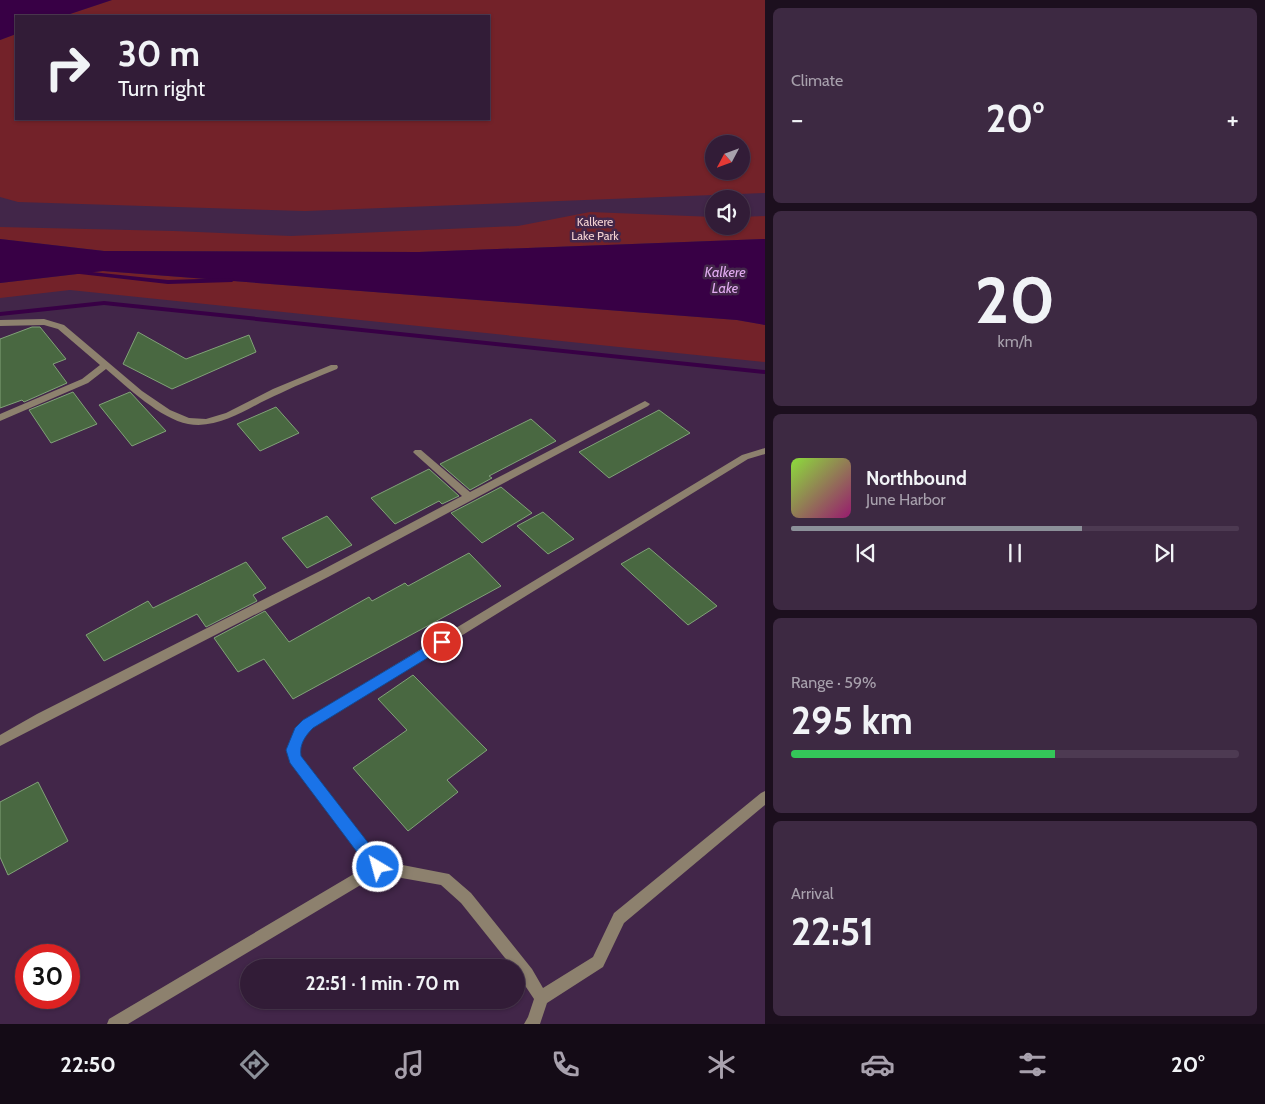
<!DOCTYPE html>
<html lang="en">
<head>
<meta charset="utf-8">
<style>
  body { margin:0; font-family:Cabin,sans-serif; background:#3d2942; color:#f1f3f6; height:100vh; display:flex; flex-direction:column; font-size:19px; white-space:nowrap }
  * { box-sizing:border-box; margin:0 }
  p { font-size:16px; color:#a8a1ad }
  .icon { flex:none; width:28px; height:28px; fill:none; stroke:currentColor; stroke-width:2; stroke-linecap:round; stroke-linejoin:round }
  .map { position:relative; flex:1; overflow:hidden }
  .details { display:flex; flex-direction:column; gap:8px; padding:8px; background:#1c0f1e; width:500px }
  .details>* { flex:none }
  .banner { position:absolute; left:15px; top:15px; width:475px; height:105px; border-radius:0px; box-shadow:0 1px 4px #0004,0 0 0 1px #4d3a52; background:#321c37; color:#f1f3f6; overflow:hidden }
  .needle { width:32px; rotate:229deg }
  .buttons { position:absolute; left:705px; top:135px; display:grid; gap:10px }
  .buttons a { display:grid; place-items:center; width:45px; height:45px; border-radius:50%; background:#321c37; box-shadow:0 1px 4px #0004,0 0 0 1px #4d3a52; font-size:25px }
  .speed { position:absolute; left:15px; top:944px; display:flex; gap:10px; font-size:25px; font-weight:700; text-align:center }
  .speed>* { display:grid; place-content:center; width:65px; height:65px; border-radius:50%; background:#321c37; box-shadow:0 1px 4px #0004,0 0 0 1px #4d3a52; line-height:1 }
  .speed .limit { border:8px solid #d22; background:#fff; color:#111 }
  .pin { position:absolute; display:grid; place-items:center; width:42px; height:42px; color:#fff; margin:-21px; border:2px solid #fff; border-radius:50%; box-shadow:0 1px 5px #0007 }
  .me { position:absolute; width:55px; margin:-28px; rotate:323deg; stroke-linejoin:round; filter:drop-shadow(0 0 4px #0008) }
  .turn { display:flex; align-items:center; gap:18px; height:105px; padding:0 20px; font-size:22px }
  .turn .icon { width:65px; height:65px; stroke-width:2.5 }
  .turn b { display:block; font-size:35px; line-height:42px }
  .big { font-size:38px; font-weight:700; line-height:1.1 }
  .details .widget { flex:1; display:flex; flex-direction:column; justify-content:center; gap:8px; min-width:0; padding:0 18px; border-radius:8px; background:#3d2942 }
  .details .dial { align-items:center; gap:0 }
  .dial b { font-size:65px; line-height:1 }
  .song { display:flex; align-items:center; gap:15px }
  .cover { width:60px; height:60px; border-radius:8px; background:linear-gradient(135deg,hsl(90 70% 55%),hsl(320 70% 35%)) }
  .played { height:5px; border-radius:2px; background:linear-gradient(90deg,#8c9099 65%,#4d3a52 65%) }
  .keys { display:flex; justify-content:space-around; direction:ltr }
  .heat { display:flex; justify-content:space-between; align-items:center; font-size:28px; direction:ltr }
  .charge { height:8px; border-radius:4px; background:linear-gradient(90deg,#34c759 59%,#4d3a52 0) }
  .trip { position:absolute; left:240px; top:959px; width:285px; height:50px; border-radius:25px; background:#321c37; box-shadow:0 1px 4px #0004,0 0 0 1px #4d3a52; font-weight:700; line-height:50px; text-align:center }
  .tabs { display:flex; height:80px; justify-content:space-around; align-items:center; background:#140b16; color:#a8a1ad }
  .tabs .icon { width:35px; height:35px }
  .tabs .current { color:#8c9099 }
  .tabs b { font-size:22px; color:#f1f3f6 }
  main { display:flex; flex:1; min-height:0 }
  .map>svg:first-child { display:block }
  .green { fill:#732229; fill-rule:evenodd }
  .water { fill:#380045 }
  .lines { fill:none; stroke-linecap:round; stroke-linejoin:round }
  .stream { fill:#380045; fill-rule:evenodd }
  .building { fill:#496841; stroke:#81a278 }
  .minor { fill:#8d816e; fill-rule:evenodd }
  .route { fill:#1a73e8; stroke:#114b97 }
  .labels { text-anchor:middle; stroke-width:5; stroke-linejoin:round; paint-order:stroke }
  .far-park-label { font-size:12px; fill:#f2d1d1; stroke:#422649 }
  .far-water-label { font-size:14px; font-style:italic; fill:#e2acf1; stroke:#422649 }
</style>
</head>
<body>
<main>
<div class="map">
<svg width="765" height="1024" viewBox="0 0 765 1024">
  <rect width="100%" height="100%" fill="#422649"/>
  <path class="green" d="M 112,0 L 765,0 L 765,193 L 305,211 L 18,202 L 0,197 L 0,40 L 16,34 L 16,119 L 489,119 L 489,16 L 64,16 ZM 714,144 L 741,144 L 741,171 L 714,171 Z
    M 590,212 L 714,217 L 714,226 L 741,226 L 741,217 L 765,216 L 765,239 L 419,252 L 104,251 L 0,239 L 0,227 L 174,231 L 291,236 L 518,226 Z
    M 103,271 L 737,320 L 765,325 L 765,362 L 70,290 L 0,298 L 0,283 Z"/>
  <path class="water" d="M 0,0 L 112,0 L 64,16 L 16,16 L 16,34 L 0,40 Z
    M 0,239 L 104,251 L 419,252 L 765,239 L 765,325 L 737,320 L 103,271 L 0,283 Z"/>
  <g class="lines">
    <path class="stream" d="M 73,270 L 168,280 L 232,278 L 235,280 L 232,282 L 168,284 L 71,273 L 71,271 Z
      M 104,301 L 765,370 L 765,374 L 104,305 L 0,316 L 0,312 Z"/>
  </g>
  <path class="building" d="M 32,327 L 40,327 L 66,359 L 53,364 L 67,383 L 24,402 L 22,400 L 0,408 L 0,339 Z
    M 138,332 L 186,359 L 249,335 L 256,352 L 172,389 L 123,364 Z
    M 73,392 L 97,424 L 51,443 L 29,410 Z
    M 130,392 L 166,431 L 132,446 L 99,405 Z
    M 276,407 L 299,433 L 260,451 L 237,424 Z
    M 659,410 L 690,433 L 609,478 L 579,452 Z
    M 531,419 L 556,441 L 489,476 L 492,478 L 470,490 L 440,464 Z
    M 429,469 L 459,496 L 442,504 L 439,501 L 395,524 L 371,498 Z
    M 501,487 L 532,513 L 482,543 L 451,513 Z
    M 543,512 L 574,539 L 548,554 L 517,526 Z
    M 327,516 L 352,545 L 307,568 L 282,538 Z
    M 649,548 L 717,606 L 688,625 L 621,564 Z
    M 469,553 L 501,586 L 293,699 L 264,659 L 238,672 L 214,638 L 265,611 L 289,642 L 369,597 L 372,601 L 405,583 L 408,586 Z
    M 246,562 L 266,588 L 253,595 L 257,601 L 206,627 L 197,614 L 104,661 L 86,635 L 148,601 L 153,608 Z
    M 413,675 L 487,750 L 447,780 L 458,792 L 408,831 L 353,768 L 407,730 L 378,699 Z
    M 38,782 L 68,841 L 8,875 L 0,857 L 0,802 Z"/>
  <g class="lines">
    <path class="minor" d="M 44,319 L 64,325 L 142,391 L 170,410 L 189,418 L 206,419 L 226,413 L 273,389 L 331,365 L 337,365 L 338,367 L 337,369 C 318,377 299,384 281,393 C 251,405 222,430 188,424 C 161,419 127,387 106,369 L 88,383 L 0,421 L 0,414 L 82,379 L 100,365 L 58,329 L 44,325 L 0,326 L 0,320 Z
      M 645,401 L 650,404 L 648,406 L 330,576 L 0,746 L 0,735 L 37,714 L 322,570 L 462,496 L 415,454 L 413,452 L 415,450 L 421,450 L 470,492 Z
      M 765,448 L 765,454 L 748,459 L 312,728 C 304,737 299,744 301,757 L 382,861 L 449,874 L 471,893 L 532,969 L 543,988 L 593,957 L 614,913 L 761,793 L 765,791 L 765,805 L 624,923 L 603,967 L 547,1003 L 540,1024 L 524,1024 L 528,1017 L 534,999 L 516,972 L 516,968 L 513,968 L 461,903 L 441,885 L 379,874 L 128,1024 L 107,1024 L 109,1019 L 369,865 L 289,759 C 286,743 294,732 304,720 L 742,455 Z"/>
  </g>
  <path class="route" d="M 442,637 L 447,638 L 449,642 L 447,646 L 313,728 C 305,736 299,745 301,756 L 383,862 L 385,867 L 383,872 L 378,874 L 372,872 L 290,763 L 286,750 L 295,728 L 303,720 Z"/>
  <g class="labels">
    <g class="far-park-label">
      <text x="595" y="226">Kalkere<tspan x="595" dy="14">Lake Park</tspan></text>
    </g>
    <g class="far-water-label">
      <text x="725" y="277">Kalkere<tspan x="725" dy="16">Lake</tspan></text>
    </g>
  </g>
</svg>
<div class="buttons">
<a><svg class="needle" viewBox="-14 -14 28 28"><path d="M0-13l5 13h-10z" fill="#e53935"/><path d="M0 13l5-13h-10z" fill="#a8a1ad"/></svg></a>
<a><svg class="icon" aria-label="sound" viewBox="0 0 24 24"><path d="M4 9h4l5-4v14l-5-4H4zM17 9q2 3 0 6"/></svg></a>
</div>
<div class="speed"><div class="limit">30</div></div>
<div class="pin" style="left:442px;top:642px;background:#d93025"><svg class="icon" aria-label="arrive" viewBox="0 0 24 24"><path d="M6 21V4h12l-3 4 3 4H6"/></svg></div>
<svg class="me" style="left:378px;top:867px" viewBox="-20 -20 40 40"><circle r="17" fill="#1a73e8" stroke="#fff" stroke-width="3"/><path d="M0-11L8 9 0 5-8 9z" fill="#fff"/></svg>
<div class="trip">22:51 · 1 min · 70 m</div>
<div class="banner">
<div class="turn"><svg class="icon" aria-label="right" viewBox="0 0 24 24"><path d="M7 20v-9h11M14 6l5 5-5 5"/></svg><div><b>30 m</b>Turn right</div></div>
</div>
</div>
<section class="details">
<div class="widget"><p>Climate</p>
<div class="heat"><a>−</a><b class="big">20°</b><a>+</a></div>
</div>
<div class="widget dial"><b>20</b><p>km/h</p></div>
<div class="widget">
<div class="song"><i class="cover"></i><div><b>Northbound</b><p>June Harbor</p></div></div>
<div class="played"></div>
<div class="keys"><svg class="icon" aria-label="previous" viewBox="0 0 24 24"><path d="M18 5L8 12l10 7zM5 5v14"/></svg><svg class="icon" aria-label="pause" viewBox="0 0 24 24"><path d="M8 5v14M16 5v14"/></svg><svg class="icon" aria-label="next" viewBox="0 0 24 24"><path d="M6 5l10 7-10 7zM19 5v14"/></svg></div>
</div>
<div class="widget"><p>Range · 59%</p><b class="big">295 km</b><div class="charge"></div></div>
<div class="widget"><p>Arrival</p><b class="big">22:51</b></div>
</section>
</main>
<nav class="tabs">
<b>22:50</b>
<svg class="icon current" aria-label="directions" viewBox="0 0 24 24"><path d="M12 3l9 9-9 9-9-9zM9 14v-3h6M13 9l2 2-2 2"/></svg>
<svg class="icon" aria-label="music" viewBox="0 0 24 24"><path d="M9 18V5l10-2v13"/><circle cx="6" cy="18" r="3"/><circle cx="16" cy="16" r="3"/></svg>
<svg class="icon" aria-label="phone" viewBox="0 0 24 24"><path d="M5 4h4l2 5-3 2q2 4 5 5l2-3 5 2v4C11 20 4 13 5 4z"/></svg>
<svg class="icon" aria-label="climate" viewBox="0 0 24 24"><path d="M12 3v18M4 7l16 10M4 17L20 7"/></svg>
<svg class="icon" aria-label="car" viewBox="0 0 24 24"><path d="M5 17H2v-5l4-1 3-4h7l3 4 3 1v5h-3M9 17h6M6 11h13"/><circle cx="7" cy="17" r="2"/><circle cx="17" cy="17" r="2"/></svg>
<svg class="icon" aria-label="filters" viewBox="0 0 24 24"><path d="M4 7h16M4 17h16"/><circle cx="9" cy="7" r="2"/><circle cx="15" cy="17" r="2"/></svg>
<b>20°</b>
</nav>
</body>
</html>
